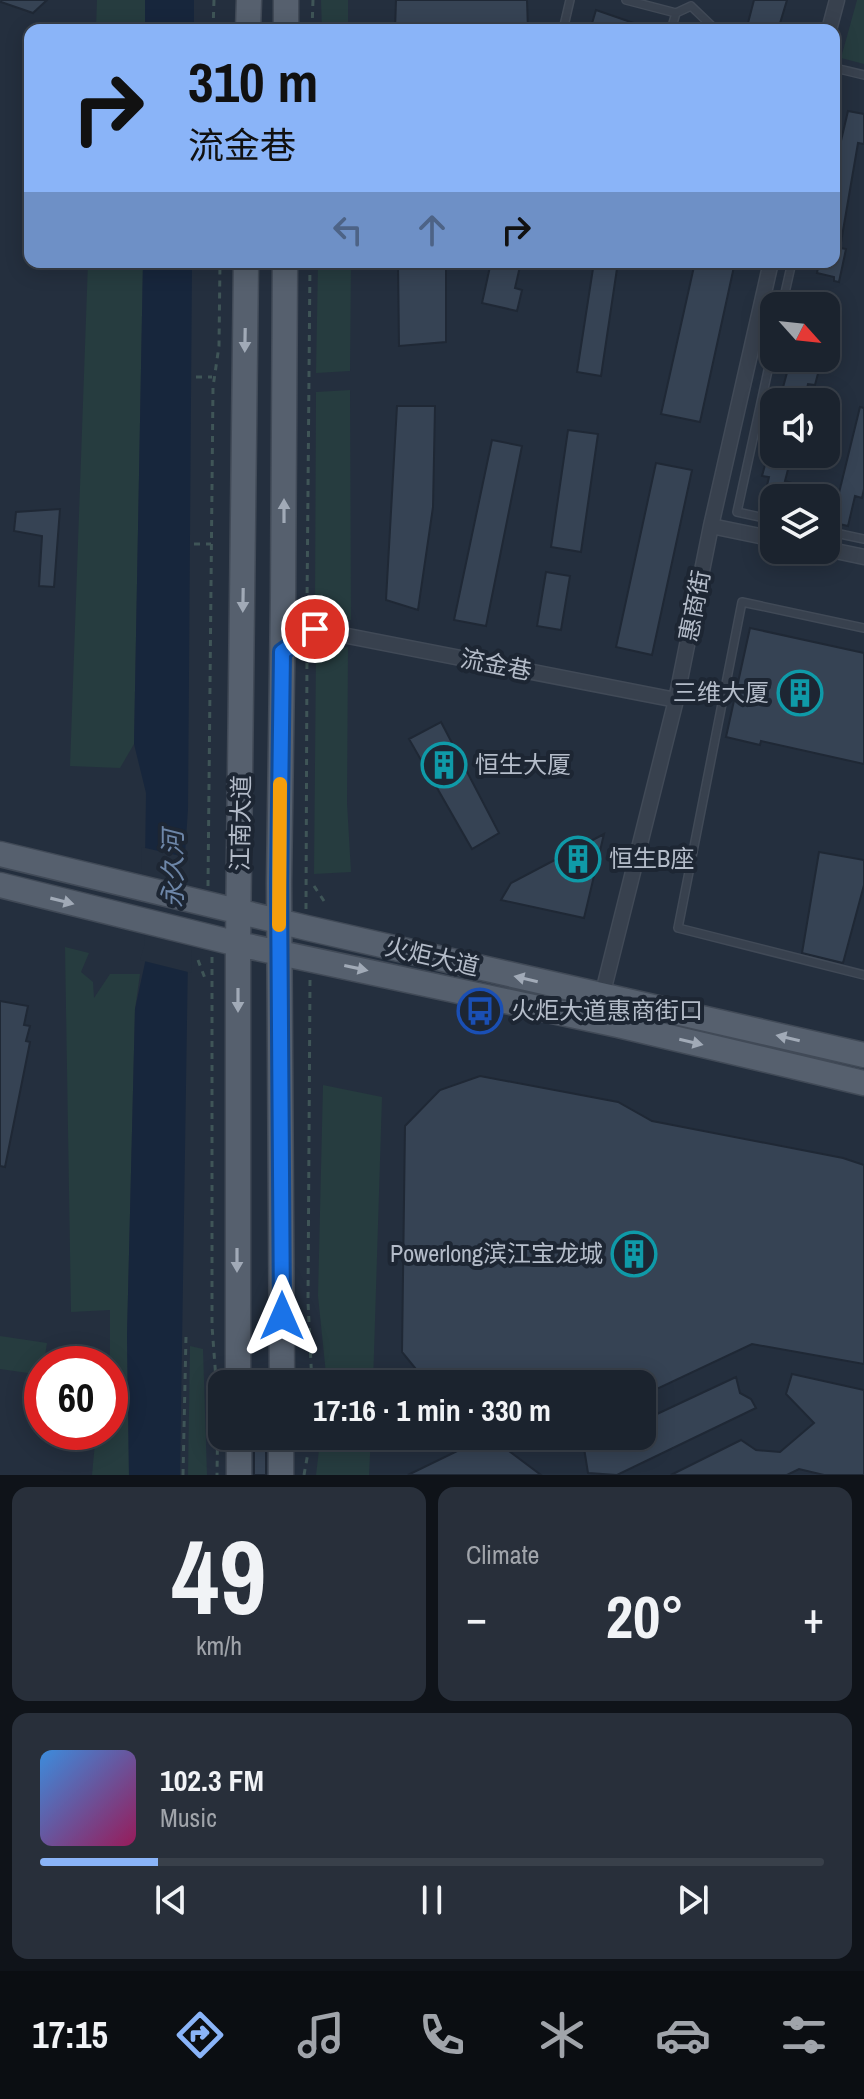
<!DOCTYPE html>
<html lang="en">
<head>
<meta charset="utf-8">
<style>
  body { margin:0; font-family:"Archivo Narrow","Noto Sans SC",sans-serif; background:#282f3a; color:#f1f3f6; height:100vh; display:flex; flex-direction:column; font-size:30px; white-space:nowrap }
  * { box-sizing:border-box; margin:0 }
  p { font-size:26px; color:#a0a4aa }
  .icon { flex:none; width:44px; height:44px; fill:none; stroke:currentColor; stroke-width:2; stroke-linecap:round; stroke-linejoin:round }
  .map { position:relative; height:1475px; overflow:hidden }
  .details { display:flex; flex-direction:column; gap:12px; padding:12px; background:#0f1319; flex:1 }
  .details>* { flex:none }
  .guide { position:absolute; left:24px; top:24px; width:816px; height:244px; border-radius:16px; box-shadow:0 4px 20px #0003,0 0 0 2px #39404a; background:#8ab4f8; color:#111; overflow:hidden }
  .needle { width:52px; rotate:117deg }
  .controls { position:absolute; left:760px; top:292px; display:grid; gap:16px }
  .controls a { display:grid; place-items:center; width:80px; height:80px; border-radius:16px; background:#1b232e; box-shadow:0 4px 20px #0003,0 0 0 2px #39404a; font-size:40px }
  .speed { position:absolute; left:24px; top:1346px; display:flex; gap:16px; font-size:40px; font-weight:700; text-align:center }
  .speed>* { display:grid; place-content:center; width:104px; height:104px; border-radius:50%; background:#1b232e; box-shadow:0 4px 20px #0003,0 0 0 2px #39404a; line-height:1 }
  .speed .limit { border:12px solid #d22; background:#fff; color:#111 }
  .pin { position:absolute; display:grid; place-items:center; width:68px; height:68px; color:#fff; margin:-34px; border:4px solid #fff; border-radius:50%; box-shadow:0 2px 8px #0007 }
  .me { position:absolute; width:88px; margin:-44px; rotate:0deg; stroke-linejoin:round; filter:drop-shadow(0 0 6px #0008) }
  .turn { display:flex; align-items:center; gap:28px; height:168px; padding:0 32px; font-size:36px }
  .turn .icon { width:104px; height:104px; stroke-width:2.5 }
  .turn b { display:block; font-size:56px; line-height:68px }
  .lanes { display:flex; align-items:center; height:76px; padding:0 32px; background:#0003; justify-content:center; gap:40px; direction:ltr }
  .lanes .off { opacity:.35 }
  .big { font-size:60px; font-weight:800; line-height:1.1 }
  .details .card { flex:1; display:flex; flex-direction:column; justify-content:center; gap:12px; min-width:0; padding:0 28px; border-radius:16px; background:#282f3a }
  .details .dial { align-items:center; gap:0 }
  .dial b { font-size:104px; line-height:1 }
  .song { display:flex; align-items:center; gap:24px }
  .cover { width:96px; height:96px; border-radius:12px; background:linear-gradient(135deg,hsl(210 70% 55%),hsl(330 70% 35%)) }
  .played { height:8px; border-radius:4px; background:linear-gradient(90deg,#8ab4f8 15%,#39404a 15%) }
  .keys { display:flex; justify-content:space-around; direction:ltr }
  .heat { display:flex; justify-content:space-between; align-items:center; font-size:44px; direction:ltr }
  .details .tiles { flex:1; display:grid; gap:12px; grid-template-columns:1fr 1fr }
  .card:last-child { grid-column:span 2 }
  .trip { position:absolute; left:208px; top:1370px; width:448px; height:80px; border-radius:16px; background:#1b232e; box-shadow:0 4px 20px #0003,0 0 0 2px #39404a; font-weight:800; line-height:80px; text-align:center }
  .tab-bar { display:flex; height:128px; justify-content:space-around; align-items:center; background:#0b0e12; color:#a0a4aa }
  .tab-bar .icon { width:56px; height:56px }
  .tab-bar .active { color:#8ab4f8 }
  .tab-bar b { font-size:36px; color:#f1f3f6 }
  .map>svg:first-child { display:block }
  .green { fill:#263c3f }
  .water { fill:#17263c }
  .pier { fill:#242f3e }
  .building { fill:#364354; stroke:#1f2835; stroke-width:2 }
  .lines { fill:none; stroke-linecap:round; stroke-linejoin:round }
  .service-casing { stroke:#414a57; stroke-width:10 }
  .minor-casing { stroke:#414a57; stroke-width:17 }
  .primary-casing { stroke:#414a57; stroke-width:27 }
  .path { stroke:#3f5557; stroke-width:3; stroke-dasharray:6 6; stroke-linecap:butt }
  .service { stroke:#38414e; stroke-width:7 }
  .minor { stroke:#38414e; stroke-width:14 }
  .primary { stroke:#56606e; stroke-width:24 }
  .oneway { fill:#a1aab7 }
  .route-casing { stroke:#114b97; stroke-width:20 }
  .route { stroke:#1a73e8; stroke-width:14 }
  .slow { stroke:#f59e0b; stroke-width:14 }
  .labels { text-anchor:middle; stroke-width:8; stroke-linejoin:round; paint-order:stroke }
  .street-label { font-size:24px; fill:#b4bcc9; stroke:#1d2633 }
  .poi-label { font-size:24px; fill:#b4bcc9; stroke:#1d2633; text-anchor:start }
  .water-label { font-size:26px; font-style:italic; fill:#6d86a8; stroke:#1d2633 }
</style>
</head>
<body>
<div class="map">
<svg width="864" height="1475" viewBox="0 0 864 1475">
  <rect width="100%" height="100%" fill="#242f3e"/>
  <path class="green" d="M 97,0 L 145,0 L 145,30 L 96,30 Z
    M 321,0 L 348,0 L 348,30 L 322,30 Z
    M 857,0 L 864,0 L 864,64 L 841,58 Z
    M 88,262 L 143,262 L 134,744 L 120,768 L 70,766 Z
    M 318,262 L 351,262 L 350,371 L 316,373 Z
    M 350,390 L 351,620 L 326,621 L 315,603 L 316,392 Z
    M 348,647 L 347,803 L 351,872 L 314,874 L 316,652 Z
    M 65,947 L 89,953 L 81,972 L 93,982 L 94,998 L 110,974 L 140,974 L 135,1009 L 127,1336 L 129,1475 L 92,1475 L 96,1432 L 110,1432 L 110,1310 L 71,1312 Z
    M 323,1085 L 382,1097 L 373,1384 L 327,1384 L 318,1296 Z
    M 0,1336 L 47,1343 L 42,1375 L 0,1369 Z
    M 190,1346 L 203,1349 L 207,1475 L 188,1475 Z
    M 332,1436 L 371,1436 L 369,1475 L 316,1475 L 319,1450 Z"/>
  <path class="water" d="M 145,0 L 194,0 L 194,30 L 145,30 Z
    M 143,262 L 192,262 L 188,809 L 184,869 L 188,956 L 180,1475 L 129,1475 L 127,1336 L 135,1009 L 149,944 L 145,863 L 146,793 L 134,744 Z"/>
  <path class="pier" d="M 141,847 L 189,858 L 192,973 L 140,960 L 145,943 Z"/>
  <path class="building" d="M 2,0 L 47,0 L 33,13 L 1,2 Z
    M 396,0 L 527,0 L 528,30 L 395,30 Z
    M 754,0 L 787,0 L 778,30 L 748,23 Z
    M 596,10 L 648,28 L 648,30 L 590,30 Z
    M 848,111 L 864,114 L 864,144 L 858,143 L 840,248 L 846,249 L 839,282 L 834,281 L 834,277 L 817,273 L 819,262 L 834,262 L 834,140 L 841,141 Z
    M 398,262 L 446,262 L 446,342 L 399,346 Z
    M 491,262 L 521,262 L 515,288 L 522,290 L 517,311 L 482,303 Z
    M 594,262 L 618,262 L 601,376 L 577,372 Z
    M 695,262 L 735,262 L 700,422 L 661,414 Z
    M 791,358 L 822,358 L 815,385 L 808,384 L 804,402 L 779,402 Z
    M 397,406 L 435,406 L 433,507 L 418,610 L 386,600 Z
    M 860,407 L 864,408 L 864,489 L 862,498 L 855,496 L 848,526 L 826,521 L 826,515 L 832,492 L 839,493 Z
    M 568,430 L 598,434 L 581,552 L 551,547 Z
    M 492,440 L 522,446 L 486,626 L 454,620 Z
    M 768,454 L 792,454 L 785,481 L 792,483 L 789,498 L 764,498 L 769,477 L 762,476 Z
    M 656,463 L 692,470 L 652,655 L 616,647 Z
    M 60,509 L 54,587 L 39,586 L 42,536 L 14,531 L 16,512 Z
    M 546,572 L 570,576 L 561,630 L 537,626 Z
    M 750,628 L 864,653 L 864,764 L 761,741 L 760,745 L 726,737 Z
    M 441,722 L 499,833 L 472,849 L 409,739 Z
    M 604,834 L 584,918 L 501,900 L 511,883 Z
    M 819,852 L 864,860 L 864,885 L 843,963 L 802,953 Z
    M 0,1001 L 28,1006 L 24,1025 L 30,1026 L 26,1041 L 30,1042 L 5,1167 L 0,1166 Z
    M 480,1076 L 618,1102 L 652,1121 L 843,1158 L 864,1165 L 864,1364 L 752,1344 L 642,1396 L 642,1384 L 428,1384 L 402,1352 L 405,1126 L 440,1090 Z
    M 792,1374 L 864,1390 L 864,1475 L 824,1475 L 799,1469 L 787,1475 L 671,1475 L 741,1440 L 756,1450 L 780,1452 L 814,1423 L 786,1394 Z
    M 736,1377 L 740,1393 L 751,1399 L 756,1408 L 617,1475 L 588,1473 L 584,1448 L 610,1436 L 642,1436 L 642,1421 Z
    M 254,1436 L 266,1436 L 266,1475 L 254,1475 Z
    M 489,1436 L 541,1475 L 408,1475 L 488,1436 Z"/>
  <g class="lines">
    <g class="service-casing">
      <path id="service" d="M 626,0 L 676,13
        M 691,6 L 716,30
        M 563,30 L 570,0
        M 671,30 L 676,13 L 691,6
        M 834,73 L 835,68 L 864,75
        M 782,306 L 792,262
        M 774,343 L 737,512 L 774,520
        M 826,531 L 864,539
        M 864,628 L 742,602 L 678,928 L 864,975"/>
    </g>
    <g class="minor-casing">
      <path id="minor" d="M 829,30 L 837,0
        M 711,526 L 774,539
        M 826,549 L 864,557
        M 283,602 L 317,630 L 676,700
        M 282,652 L 315,629
        M 602,996 L 676,700 L 711,526 L 771,262"/>
    </g>
    <g class="primary-casing">
      <path id="primary" d="M 248,30 L 249,0
        M 286,30 L 286,0
        M 0,854 L 307,928 L 864,1055
        M 0,885 L 238,944 L 618,1025 L 864,1083
        M 238,1384 L 238,944 L 246,262
        M 282,1384 L 279,883 L 283,602 L 285,262
        M 239,1436 L 239,1475
        M 281,1475 L 281,1436"/>
    </g>
    <path class="path" d="M 213,30 L 214,0
      M 312,30 L 313,0
      M 196,377 L 212,377
      M 194,544 L 211,544
      M 307,605 L 310,262
      M 208,886 L 213,387 L 219,346 L 220,262
      M 314,886 L 324,901
      M 306,909 L 307,652
      M 212,957 L 212,1326 L 218,1406 L 217,1475
      M 198,960 L 206,981
      M 310,980 L 308,1302 L 312,1384
      M 183,1475 L 186,1336
      M 304,1475 L 311,1436"/>
    <use href="#service" class="service"/>
    <use href="#minor" class="minor"/>
    <use href="#primary" class="primary"/>
  </g>
  <defs><path id="oneway-solid" d="M-6-.8H1V-3.2L6.5 0L1 3.2V.8H-6Z" transform="scale(2)"/></defs>
  <g class="oneway">
    <use href="#oneway-solid" transform="translate(245 340) rotate(91)"/>
    <use href="#oneway-solid" transform="translate(284 511) rotate(-90)"/>
    <use href="#oneway-solid" transform="translate(243 600) rotate(91)"/>
    <use href="#oneway-solid" transform="translate(62 901) rotate(14)"/>
    <use href="#oneway-solid" transform="translate(356 968) rotate(12)"/>
    <use href="#oneway-solid" transform="translate(526 979) rotate(-167)"/>
    <use href="#oneway-solid" transform="translate(238 1000) rotate(90)"/>
    <use href="#oneway-solid" transform="translate(788 1038) rotate(-167)"/>
    <use href="#oneway-solid" transform="translate(691 1042) rotate(13)"/>
    <use href="#oneway-solid" transform="translate(237 1260) rotate(90)"/>
  </g>
  <g class="lines">
    <g class="route-casing">
      <path id="route" d="M 282,1316 L 279,883 L 282,652 L 315,629"/>
    </g>
    <use href="#route" class="route"/>
    <path class="slow" d="M 279,925 L 280,784"/>
  </g>
  <defs>
    <g id="building-ring" transform="scale(2.3)"><circle r="9.5" fill="#1d2633" stroke="#0f9aa8" stroke-width="1.5"/><path d="M-4-6H4V6H1V3H-1V6H-4ZM-2.5-4.3h1.7v1.8h-1.7ZM.8-4.3h1.7v1.8H.8ZM-2.5-1h1.7V.8h-1.7ZM.8-1h1.7V.8H.8Z" fill="#0f9aa8"/></g>
    <g id="bus-ring" transform="scale(2.3)"><circle r="9.5" fill="#1d2633" stroke="#1a4fb4" stroke-width="1.5"/><path d="M-5-6H5V4H4V6H2V4H-2V6H-4V4H-5ZM-3.5-4V0h7V-4ZM-3.5 1.2v1.5H-2V1.2ZM2 1.2v1.5H3.5V1.2Z" fill="#1a4fb4"/></g>
  </defs>
  <g fill-rule="evenodd">
    <use href="#building-ring" x="800" y="693"/>
    <use href="#building-ring" x="444" y="765"/>
    <use href="#building-ring" x="578" y="859"/>
    <use href="#bus-ring" x="480" y="1011"/>
    <use href="#building-ring" x="634" y="1254"/>
  </g>
  <g class="labels">
    <g class="street-label">
      <text transform="translate(695 606) rotate(-79)" y="8">惠商街</text>
      <text transform="translate(496 665) rotate(11)" y="8">流金巷</text>
      <text transform="translate(241 823) rotate(-89)" y="8">江南大道</text>
      <text transform="translate(432 957) rotate(13)" y="8">火炬大道</text>
    </g>
    <g class="poi-label">
      <text x="769" y="701" text-anchor="end">三维大厦</text>
      <text x="475" y="773">恒生大厦</text>
      <text x="609" y="867">恒生B座</text>
      <text x="511" y="1019">火炬大道惠商街口</text>
      <text x="603" y="1262" text-anchor="end">Powerlong滨江宝龙城</text>
    </g>
    <g class="water-label">
      <text transform="translate(173 869) rotate(-90)" y="9">永久河</text>
    </g>
  </g>
</svg>
<div class="controls">
<a><svg class="needle" viewBox="-14 -14 28 28"><path d="M0-13l5 13h-10z" fill="#e53935"/><path d="M0 13l5-13h-10z" fill="#a0a4aa"/></svg></a>
<a><svg class="icon" aria-label="sound" viewBox="0 0 24 24"><path d="M4 9h4l5-4v14l-5-4H4zM17 9q2 3 0 6"/></svg></a>
<a><svg class="icon" aria-label="layers" viewBox="0 0 24 24"><path d="M12 4l9 5-9 5-9-5zM3 14l9 5 9-5"/></svg></a>
</div>
<div class="speed"><div class="limit">60</div></div>
<div class="pin" style="left:315px;top:629px;background:#d93025"><svg class="icon" aria-label="arrive" viewBox="0 0 24 24"><path d="M6 21V4h12l-3 4 3 4H6"/></svg></div>
<svg class="me" style="left:282px;top:1316px" viewBox="-20 -20 40 40"><path d="M0-17L14 15 0 8-14 15z" fill="#1a73e8" stroke="#fff" stroke-width="4"/></svg>
<div class="trip">17:16 · 1 min · 330 m</div>
<div class="guide">
<div class="turn"><svg class="icon" aria-label="right" viewBox="0 0 24 24"><path d="M7 20v-9h11M14 6l5 5-5 5"/></svg><div><b>310 m</b>流金巷</div></div>
<div class="lanes"><svg class="icon off" aria-label="left" viewBox="0 0 24 24"><path d="M17 20v-9H6M10 6l-5 5 5 5"/></svg><svg class="icon off" aria-label="ahead" viewBox="0 0 24 24"><path d="M12 20V5M6 11l6-6 6 6"/></svg><svg class="icon" aria-label="right" viewBox="0 0 24 24"><path d="M7 20v-9h11M14 6l5 5-5 5"/></svg></div>
</div>
</div>
<section class="details">
<div class="tiles">
<div class="card dial"><b>49</b><p>km/h</p></div>
<div class="card"><p>Climate</p>
<div class="heat"><a>−</a><b class="big">20°</b><a>+</a></div>
</div>
<div class="card">
<div class="song"><i class="cover"></i><div><b>102.3 FM</b><p>Music</p></div></div>
<div class="played"></div>
<div class="keys"><svg class="icon" aria-label="previous" viewBox="0 0 24 24"><path d="M18 5L8 12l10 7zM5 5v14"/></svg><svg class="icon" aria-label="pause" viewBox="0 0 24 24"><path d="M8 5v14M16 5v14"/></svg><svg class="icon" aria-label="next" viewBox="0 0 24 24"><path d="M6 5l10 7-10 7zM19 5v14"/></svg></div>
</div>
</div>
</section>
<nav class="tab-bar">
<b>17:15</b>
<svg class="icon active" aria-label="directions" viewBox="0 0 24 24"><path d="M12 3l9 9-9 9-9-9zM9 14v-3h6M13 9l2 2-2 2"/></svg>
<svg class="icon" aria-label="music" viewBox="0 0 24 24"><path d="M9 18V5l10-2v13"/><circle cx="6" cy="18" r="3"/><circle cx="16" cy="16" r="3"/></svg>
<svg class="icon" aria-label="phone" viewBox="0 0 24 24"><path d="M5 4h4l2 5-3 2q2 4 5 5l2-3 5 2v4C11 20 4 13 5 4z"/></svg>
<svg class="icon" aria-label="climate" viewBox="0 0 24 24"><path d="M12 3v18M4 7l16 10M4 17L20 7"/></svg>
<svg class="icon" aria-label="car" viewBox="0 0 24 24"><path d="M5 17H2v-5l4-1 3-4h7l3 4 3 1v5h-3M9 17h6M6 11h13"/><circle cx="7" cy="17" r="2"/><circle cx="17" cy="17" r="2"/></svg>
<svg class="icon" aria-label="filters" viewBox="0 0 24 24"><path d="M4 7h16M4 17h16"/><circle cx="9" cy="7" r="2"/><circle cx="15" cy="17" r="2"/></svg>
</nav>
</body>
</html>
